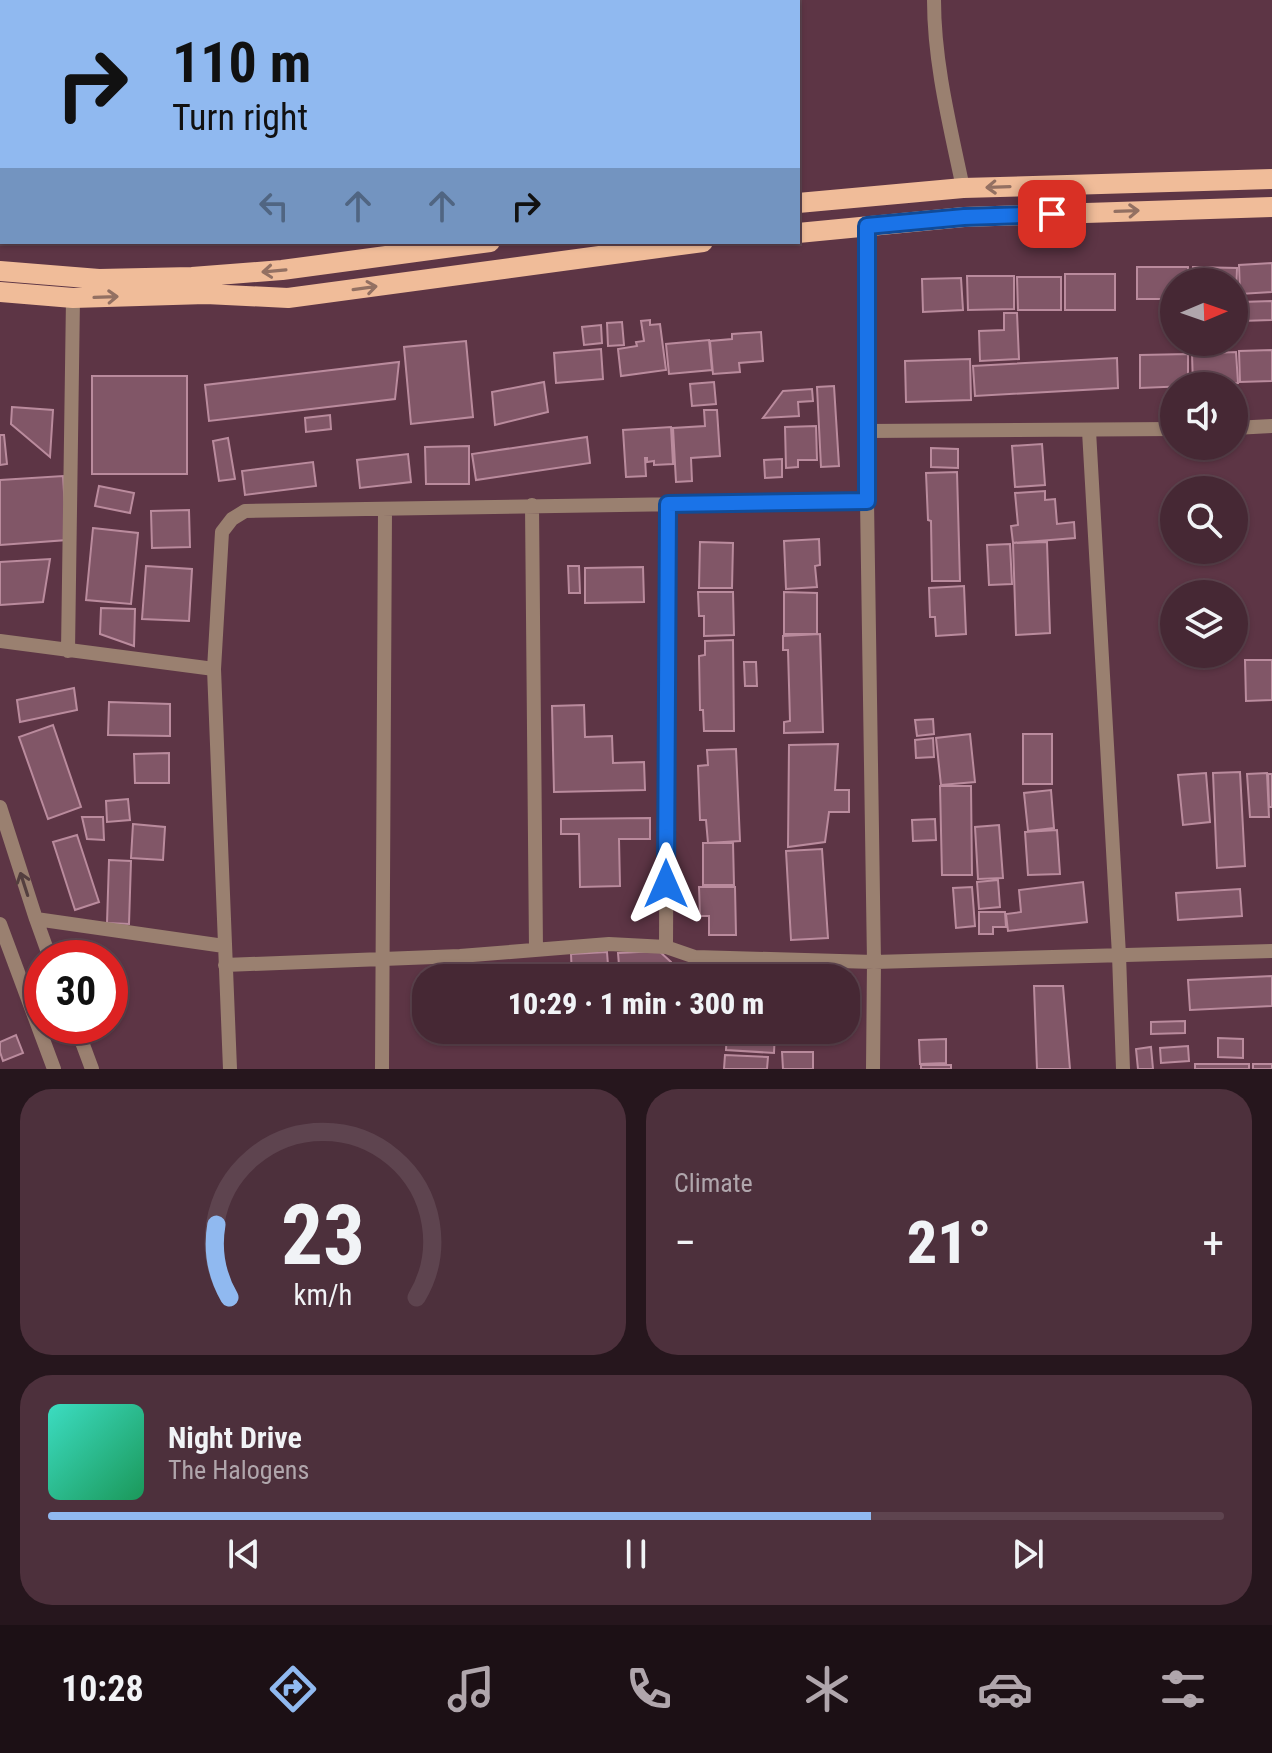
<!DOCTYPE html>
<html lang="en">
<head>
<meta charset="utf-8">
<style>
  body { margin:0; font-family:"Roboto Condensed",sans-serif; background:#4d303c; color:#f1f3f6; height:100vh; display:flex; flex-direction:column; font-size:30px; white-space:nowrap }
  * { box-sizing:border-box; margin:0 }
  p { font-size:26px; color:#b0a6ac }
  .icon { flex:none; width:44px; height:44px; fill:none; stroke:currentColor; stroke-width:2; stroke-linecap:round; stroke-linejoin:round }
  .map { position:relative; height:1069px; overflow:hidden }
  .drawer { display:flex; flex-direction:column; gap:20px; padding:20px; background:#26161d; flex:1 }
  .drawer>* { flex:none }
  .hud { position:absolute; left:0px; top:0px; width:800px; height:244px; box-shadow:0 2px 6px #0004,0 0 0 2px #5e444f; background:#90b9f0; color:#111; overflow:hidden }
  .needle { width:52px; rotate:88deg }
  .controls { position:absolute; left:1160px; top:268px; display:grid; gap:16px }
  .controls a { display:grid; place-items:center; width:88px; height:88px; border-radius:50%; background:#462834; box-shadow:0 2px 6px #0004,0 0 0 2px #5e444f; font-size:40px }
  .speed { position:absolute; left:24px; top:940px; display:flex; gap:16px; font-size:40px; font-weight:700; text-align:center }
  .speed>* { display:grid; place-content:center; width:104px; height:104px; border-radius:50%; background:#462834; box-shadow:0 2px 6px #0004,0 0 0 2px #5e444f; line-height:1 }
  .speed .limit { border:12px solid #d22; background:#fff; color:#111 }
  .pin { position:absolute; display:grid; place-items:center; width:68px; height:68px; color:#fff; margin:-34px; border-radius:16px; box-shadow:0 4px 12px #0006 }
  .me { position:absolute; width:88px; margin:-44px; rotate:0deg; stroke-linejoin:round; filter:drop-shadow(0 0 6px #0008) }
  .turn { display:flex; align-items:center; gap:28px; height:168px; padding:0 40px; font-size:36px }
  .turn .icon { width:104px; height:104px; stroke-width:2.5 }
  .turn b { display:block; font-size:56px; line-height:68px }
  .lanes { display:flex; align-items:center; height:76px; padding:0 40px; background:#0003; justify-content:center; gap:40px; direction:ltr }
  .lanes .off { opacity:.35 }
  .big { font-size:60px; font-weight:800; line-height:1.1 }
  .drawer .card { flex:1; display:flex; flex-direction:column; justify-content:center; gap:12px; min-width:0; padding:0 28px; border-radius:32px; background:#4d303c }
  .drawer .dial { align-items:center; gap:0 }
  .dial svg { height:208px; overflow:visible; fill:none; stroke:#5e444f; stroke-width:7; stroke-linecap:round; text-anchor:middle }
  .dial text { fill:#f1f3f6; stroke:none }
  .song { display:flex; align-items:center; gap:24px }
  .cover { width:96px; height:96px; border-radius:12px; background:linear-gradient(135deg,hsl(170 70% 55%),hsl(150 70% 35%)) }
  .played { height:8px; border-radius:4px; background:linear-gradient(90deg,#90b9f0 70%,#5e444f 70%) }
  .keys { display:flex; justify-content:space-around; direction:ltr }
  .heat { display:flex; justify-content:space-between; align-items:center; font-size:44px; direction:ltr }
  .drawer .tiles { flex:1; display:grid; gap:20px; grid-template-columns:1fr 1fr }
  .card:last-child { grid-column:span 2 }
  .trip { position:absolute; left:412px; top:964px; width:448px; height:80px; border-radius:32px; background:#462834; box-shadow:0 2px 6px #0004,0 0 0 2px #5e444f; font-weight:800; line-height:80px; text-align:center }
  .dock { display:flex; height:128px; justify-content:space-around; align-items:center; background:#1c1015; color:#b0a6ac }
  .dock .icon { width:56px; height:56px }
  .dock .current { color:#90b9f0 }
  .dock b { font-size:36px; color:#f1f3f6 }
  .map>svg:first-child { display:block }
  .building { fill:#815667; stroke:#ba8b9d; stroke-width:2 }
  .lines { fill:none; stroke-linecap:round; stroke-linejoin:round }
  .minor { stroke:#9a8070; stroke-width:14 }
  .major { stroke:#f0bc99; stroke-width:20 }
  .oneway { stroke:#937062 }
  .oneway2 { stroke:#543f3f }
  .route-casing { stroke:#114b97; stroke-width:20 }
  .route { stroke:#1a73e8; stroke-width:14 }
</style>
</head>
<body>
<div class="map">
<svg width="1272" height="1069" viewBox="0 0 1272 1069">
  <rect width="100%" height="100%" fill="#5d3545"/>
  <path class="building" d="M 1272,263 L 1272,292 L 1240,294 L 1239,265 Z
    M 1137,267 L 1188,267 L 1189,282 L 1174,282 L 1174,299 L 1137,299 Z
    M 1193,267 L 1237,268 L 1236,298 L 1234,298 L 1234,282 L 1192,282 Z
    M 1065,274 L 1115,274 L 1115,310 L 1065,310 Z
    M 967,276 L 1014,276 L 1014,309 L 968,310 Z
    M 1017,277 L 1061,277 L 1061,310 L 1018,310 Z
    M 961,278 L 963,310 L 923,312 L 922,279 Z
    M 1272,301 L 1272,320 L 1241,321 L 1241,302 Z
    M 1004,313 L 1017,313 L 1019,359 L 980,361 L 979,331 L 1004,330 Z
    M 650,320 L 650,325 L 660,324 L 666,370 L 621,376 L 618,349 L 637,346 L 636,342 L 644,341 L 641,321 Z
    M 622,322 L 624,345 L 608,346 L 607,323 Z
    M 601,325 L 602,343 L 584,345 L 582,327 Z
    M 761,332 L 763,361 L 739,363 L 740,372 L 713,374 L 710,341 L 732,339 L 732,334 Z
    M 709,340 L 712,370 L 669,374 L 666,344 Z
    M 466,341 L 473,417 L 411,424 L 404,347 Z
    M 601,349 L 603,379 L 556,383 L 554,353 Z
    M 1272,350 L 1272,381 L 1240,382 L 1239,351 Z
    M 1236,352 L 1238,383 L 1193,386 L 1192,354 Z
    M 1188,354 L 1188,386 L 1140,388 L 1140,355 Z
    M 1117,358 L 1118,388 L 975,396 L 973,366 Z
    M 970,359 L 971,400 L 906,402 L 905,361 Z
    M 399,362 L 395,399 L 209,421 L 205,385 Z
    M 92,376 L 187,376 L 187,474 L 92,474 Z
    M 544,382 L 548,412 L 495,425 L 492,392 Z
    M 714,382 L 716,404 L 692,406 L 690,384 Z
    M 834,386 L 839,466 L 821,467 L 817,387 Z
    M 812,389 L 813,401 L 798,402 L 799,416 L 763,418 L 783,391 Z
    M 12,407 L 53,410 L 50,457 L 11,424 Z
    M 704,410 L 717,410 L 720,456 L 691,458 L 692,481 L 676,482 L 673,428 L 705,426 Z
    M 330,415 L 331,429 L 306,432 L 305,418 Z
    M 816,426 L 817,460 L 798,460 L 798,467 L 786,468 L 785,427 Z
    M 671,427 L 673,464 L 654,465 L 654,461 L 647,462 L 647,458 L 645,458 L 646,476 L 626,477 L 623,430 Z
    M 0,435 L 4,435 L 7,464 L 0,465 Z
    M 587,437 L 590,463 L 476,480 L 472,454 Z
    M 228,438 L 235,479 L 219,481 L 213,441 Z
    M 1042,444 L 1045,485 L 1015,487 L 1012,446 Z
    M 469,446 L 469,484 L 426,484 L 425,447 Z
    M 931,448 L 958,449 L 958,468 L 931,467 Z
    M 408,454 L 411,482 L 360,488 L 357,460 Z
    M 782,459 L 782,477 L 765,478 L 764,460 Z
    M 313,462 L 316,486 L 245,495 L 242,471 Z
    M 957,472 L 960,581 L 932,581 L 931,521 L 928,520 L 926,473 Z
    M 63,476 L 67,540 L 0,545 L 0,480 Z
    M 99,486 L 134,493 L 130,513 L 95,506 Z
    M 1045,491 L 1045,500 L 1055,499 L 1057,524 L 1074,522 L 1075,538 L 1013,543 L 1011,526 L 1018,525 L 1015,493 Z
    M 189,510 L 190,547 L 152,548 L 151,511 Z
    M 93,528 L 138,533 L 131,604 L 86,600 Z
    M 819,539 L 820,565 L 815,566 L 817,587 L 786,589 L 784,541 Z
    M 700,542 L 733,543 L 732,588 L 699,588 Z
    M 1047,542 L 1050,633 L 1016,635 L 1013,543 Z
    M 1010,544 L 1012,584 L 989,585 L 987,545 Z
    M 50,559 L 43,602 L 0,605 L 0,562 Z
    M 146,566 L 192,569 L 189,621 L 142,619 Z
    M 568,566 L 579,566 L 580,593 L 569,593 Z
    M 643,567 L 644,602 L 585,603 L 585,568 Z
    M 964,586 L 966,634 L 936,636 L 935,617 L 930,617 L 929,588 Z
    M 698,592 L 733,592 L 734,635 L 704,636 L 704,616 L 699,616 Z
    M 784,592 L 817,593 L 817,634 L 784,634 Z
    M 101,608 L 135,609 L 134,646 L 100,634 Z
    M 820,634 L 823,732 L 784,733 L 784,722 L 790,721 L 788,650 L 783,650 L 783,636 Z
    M 733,640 L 734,731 L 704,731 L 703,710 L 700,710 L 699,656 L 705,655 L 705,641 Z
    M 1245,660 L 1272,660 L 1272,700 L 1246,701 Z
    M 744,662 L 756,662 L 757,686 L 745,686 Z
    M 74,688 L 77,710 L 20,722 L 17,700 Z
    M 109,702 L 170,704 L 170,736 L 108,735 Z
    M 584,705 L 585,737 L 612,736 L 613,763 L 644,762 L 645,790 L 554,792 L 552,706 Z
    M 933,719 L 934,734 L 917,736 L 915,720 Z
    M 53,725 L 81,807 L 48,819 L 19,737 Z
    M 970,734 L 975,782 L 941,785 L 936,738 Z
    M 1023,734 L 1052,734 L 1052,784 L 1023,784 Z
    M 933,738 L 934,757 L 916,758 L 915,740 Z
    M 838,744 L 835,790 L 849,790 L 849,812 L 829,812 L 825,842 L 788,847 L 789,745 Z
    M 736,749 L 740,841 L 708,843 L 706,820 L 700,820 L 698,766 L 708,765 L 707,750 Z
    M 169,753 L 169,783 L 135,783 L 134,754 Z
    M 1240,772 L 1245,866 L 1217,868 L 1213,773 Z
    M 1206,773 L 1210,822 L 1183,825 L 1178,775 Z
    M 1267,773 L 1269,817 L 1250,817 L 1247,774 Z
    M 1268,774 L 1272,774 L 1272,807 L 1269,807 Z
    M 940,786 L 971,786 L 972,875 L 942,875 Z
    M 1051,790 L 1054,828 L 1028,831 L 1024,793 Z
    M 128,799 L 130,820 L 107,822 L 106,801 Z
    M 82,817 L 103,817 L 104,840 L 87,839 Z
    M 650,818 L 650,839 L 619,839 L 620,886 L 580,887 L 579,834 L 561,834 L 561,819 Z
    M 935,819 L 936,840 L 913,841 L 912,820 Z
    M 133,824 L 165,827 L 163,860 L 131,858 Z
    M 999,825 L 1003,878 L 978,879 L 975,827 Z
    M 1057,830 L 1060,874 L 1028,875 L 1025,832 Z
    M 77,835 L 99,902 L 75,910 L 53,842 Z
    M 703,843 L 733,843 L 734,885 L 703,885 Z
    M 822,849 L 828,938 L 791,940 L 786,851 Z
    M 109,860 L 131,861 L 129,924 L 107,923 Z
    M 998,880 L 1000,907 L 979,909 L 977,882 Z
    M 1083,882 L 1087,922 L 1008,931 L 1006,914 L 1021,912 L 1019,890 Z
    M 699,887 L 735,887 L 736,935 L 709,935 L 709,916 L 700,916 Z
    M 972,887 L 975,926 L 956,928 L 953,888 Z
    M 1240,889 L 1242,916 L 1178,920 L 1176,893 Z
    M 979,912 L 1005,912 L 1006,927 L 993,927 L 993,934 L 979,934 Z
    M 659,951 L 671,962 L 672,978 L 620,978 L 618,953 Z
    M 607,952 L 609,978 L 572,978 L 571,954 Z
    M 1272,976 L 1272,1006 L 1190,1010 L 1188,980 Z
    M 1034,986 L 1063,986 L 1070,1069 L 1037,1069 Z
    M 1185,1021 L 1185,1033 L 1151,1034 L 1151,1022 Z
    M 692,1030 L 721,1030 L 721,1033 L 692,1032 Z
    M 727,1030 L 775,1030 L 774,1053 L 726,1050 Z
    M 792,1030 L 818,1030 L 818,1042 L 791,1041 Z
    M 16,1035 L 23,1053 L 3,1061 L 0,1052 L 0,1042 Z
    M 1218,1038 L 1243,1039 L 1243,1058 L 1218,1057 Z
    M 946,1039 L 946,1063 L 920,1064 L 919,1040 Z
    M 1188,1046 L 1189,1061 L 1161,1063 L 1160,1048 Z
    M 1151,1047 L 1153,1069 L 1138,1069 L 1136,1049 Z
    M 782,1052 L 813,1052 L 813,1069 L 783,1069 Z
    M 725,1055 L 768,1057 L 767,1069 L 724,1069 Z
    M 1195,1064 L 1249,1064 L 1249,1069 L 1195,1069 Z
    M 1253,1064 L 1272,1064 L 1272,1069 L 1253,1069 Z
    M 921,1065 L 951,1065 L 951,1069 L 921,1069 Z"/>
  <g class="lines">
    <path class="minor" d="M 934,0 C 934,63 950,126 963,188
      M 867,226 L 867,501 L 874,962 L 873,1069
      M 1234,428 L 1272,426
      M 867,431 L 1174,429
      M 1089,431 L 1119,955 L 1123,1069
      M 532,505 L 536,950
      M 0,641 L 214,669
      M 68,651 L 73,298
      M 0,807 L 36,919 L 50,958
      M 36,919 L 224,946
      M 0,924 L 54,1069
      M 666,947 L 668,504
      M 225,965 L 460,956 L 609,944 L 666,947 L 695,957 L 874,962 L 1272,951
      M 76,1026 L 92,1069
      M 230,1069 L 214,669 L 222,532 L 232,519 L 245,511 L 867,501
      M 382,1069 L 385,510"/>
    <path class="major" d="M 798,203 L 963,188 L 1272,179
      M 798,233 L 964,217 L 1272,207
      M 0,271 L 99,279 L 192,277 L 282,270 L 490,242
      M 0,292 L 73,298 L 206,294 L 288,298 L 703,242"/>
  </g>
  <defs><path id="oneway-shaft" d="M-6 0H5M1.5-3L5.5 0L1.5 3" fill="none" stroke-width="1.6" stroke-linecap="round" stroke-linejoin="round" transform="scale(2)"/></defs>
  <g class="oneway">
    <use href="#oneway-shaft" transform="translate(998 187) rotate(178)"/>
    <use href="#oneway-shaft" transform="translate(1127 211) rotate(-2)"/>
    <use href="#oneway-shaft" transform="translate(274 271) rotate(175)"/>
    <use href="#oneway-shaft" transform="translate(365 288) rotate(-8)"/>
    <use href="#oneway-shaft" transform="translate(106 297) rotate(-2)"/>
  </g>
  <use class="oneway2" href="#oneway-shaft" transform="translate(24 884) rotate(-108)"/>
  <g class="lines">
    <g class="route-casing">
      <path id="route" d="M 666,884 L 668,504 L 867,501 L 867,226 L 964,217 L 1052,214"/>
    </g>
    <use href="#route" class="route"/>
  </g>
</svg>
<div class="controls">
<a><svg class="needle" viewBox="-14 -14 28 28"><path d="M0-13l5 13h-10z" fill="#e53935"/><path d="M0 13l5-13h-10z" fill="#b0a6ac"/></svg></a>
<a><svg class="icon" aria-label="sound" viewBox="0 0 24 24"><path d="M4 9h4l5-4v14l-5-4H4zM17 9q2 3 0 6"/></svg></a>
<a><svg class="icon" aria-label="search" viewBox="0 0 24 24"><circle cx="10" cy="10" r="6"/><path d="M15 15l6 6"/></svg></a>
<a><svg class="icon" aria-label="layers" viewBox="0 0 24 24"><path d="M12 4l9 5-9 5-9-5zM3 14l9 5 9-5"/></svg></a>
</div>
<div class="speed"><div class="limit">30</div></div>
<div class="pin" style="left:1052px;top:214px;background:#d93025"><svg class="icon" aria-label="arrive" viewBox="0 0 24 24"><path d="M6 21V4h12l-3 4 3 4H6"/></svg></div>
<svg class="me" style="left:666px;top:884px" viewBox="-20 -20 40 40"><path d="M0-17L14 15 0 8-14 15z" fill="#1a73e8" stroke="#fff" stroke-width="4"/></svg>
<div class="trip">10:29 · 1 min · 300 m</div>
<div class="hud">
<div class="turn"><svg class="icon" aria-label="right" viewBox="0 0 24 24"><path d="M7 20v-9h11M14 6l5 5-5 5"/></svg><div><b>110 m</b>Turn right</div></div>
<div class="lanes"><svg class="icon off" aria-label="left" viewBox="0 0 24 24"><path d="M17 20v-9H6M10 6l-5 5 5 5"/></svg><svg class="icon off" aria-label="ahead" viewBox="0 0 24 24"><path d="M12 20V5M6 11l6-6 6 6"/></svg><svg class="icon off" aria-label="ahead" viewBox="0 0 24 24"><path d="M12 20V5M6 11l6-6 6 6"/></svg><svg class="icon" aria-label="right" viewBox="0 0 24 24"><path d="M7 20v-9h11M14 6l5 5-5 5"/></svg></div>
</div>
</div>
<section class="drawer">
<div class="tiles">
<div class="card dial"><svg viewBox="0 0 100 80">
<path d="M14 69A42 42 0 1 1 86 69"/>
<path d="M14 69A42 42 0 0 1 9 41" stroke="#90b9f0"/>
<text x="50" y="56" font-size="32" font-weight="700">23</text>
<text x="50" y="72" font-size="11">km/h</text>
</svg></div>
<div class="card"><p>Climate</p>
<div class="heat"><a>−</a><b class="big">21°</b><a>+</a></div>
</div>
<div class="card">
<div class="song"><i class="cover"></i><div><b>Night Drive</b><p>The Halogens</p></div></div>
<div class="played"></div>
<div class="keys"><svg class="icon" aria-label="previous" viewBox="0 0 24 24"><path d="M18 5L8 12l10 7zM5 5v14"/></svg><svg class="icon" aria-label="pause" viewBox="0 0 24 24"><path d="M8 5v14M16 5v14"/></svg><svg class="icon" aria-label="next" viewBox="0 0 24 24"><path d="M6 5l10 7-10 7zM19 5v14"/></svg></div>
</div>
</div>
</section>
<nav class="dock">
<b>10:28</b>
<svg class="icon current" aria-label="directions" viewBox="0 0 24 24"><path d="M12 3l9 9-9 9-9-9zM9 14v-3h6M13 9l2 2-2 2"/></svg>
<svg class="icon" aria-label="music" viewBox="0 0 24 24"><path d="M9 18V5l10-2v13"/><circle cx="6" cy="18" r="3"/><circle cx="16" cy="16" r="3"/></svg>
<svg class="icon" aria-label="phone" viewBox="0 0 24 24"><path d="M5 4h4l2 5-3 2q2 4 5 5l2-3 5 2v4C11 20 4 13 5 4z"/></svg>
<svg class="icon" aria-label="climate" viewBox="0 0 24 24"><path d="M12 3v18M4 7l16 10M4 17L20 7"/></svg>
<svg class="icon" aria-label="car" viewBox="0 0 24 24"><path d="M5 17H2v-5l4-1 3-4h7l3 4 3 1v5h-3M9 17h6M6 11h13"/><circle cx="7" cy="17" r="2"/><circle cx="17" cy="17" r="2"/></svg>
<svg class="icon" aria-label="filters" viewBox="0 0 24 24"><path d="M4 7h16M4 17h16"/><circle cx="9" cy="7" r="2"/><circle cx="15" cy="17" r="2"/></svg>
</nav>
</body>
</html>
